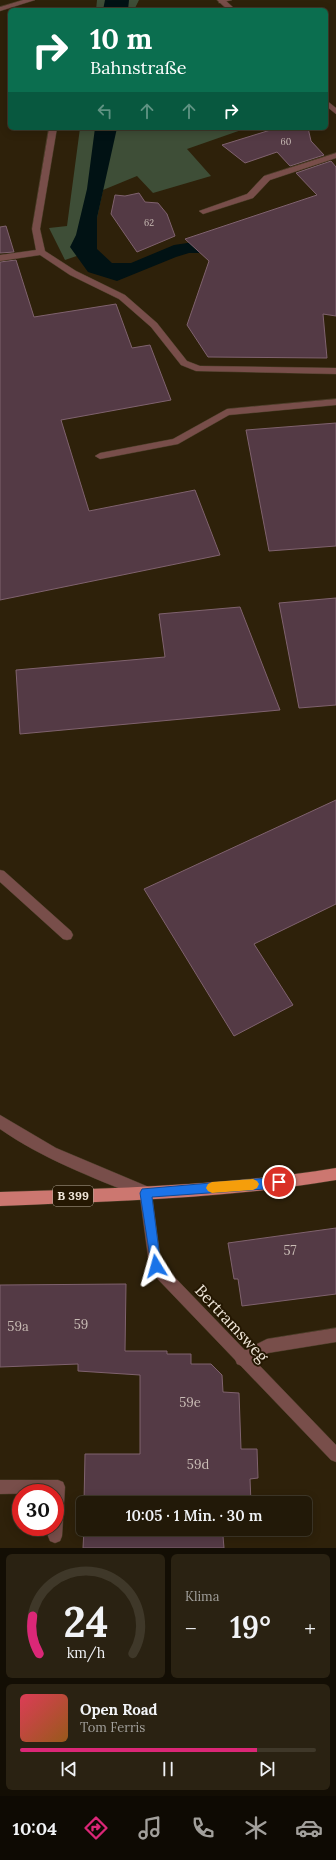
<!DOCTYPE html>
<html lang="de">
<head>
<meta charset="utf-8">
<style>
  body { margin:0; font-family:Lora,serif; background:#2a2212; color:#f1f3f6; height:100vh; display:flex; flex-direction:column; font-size:15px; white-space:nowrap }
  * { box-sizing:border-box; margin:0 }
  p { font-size:13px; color:#a2a09c }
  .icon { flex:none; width:22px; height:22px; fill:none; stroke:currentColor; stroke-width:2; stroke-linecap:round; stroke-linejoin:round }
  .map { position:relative; height:1548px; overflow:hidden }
  .drawer { display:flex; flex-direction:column; gap:6px; padding:6px; background:#130e04; flex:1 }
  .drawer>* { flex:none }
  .banner { position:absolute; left:8px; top:8px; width:320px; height:122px; border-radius:6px; box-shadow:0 2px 10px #0003,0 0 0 1px #3f3829; background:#0b6e4f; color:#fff; overflow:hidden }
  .speed { position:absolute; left:12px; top:1484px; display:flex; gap:8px; font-size:20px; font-weight:700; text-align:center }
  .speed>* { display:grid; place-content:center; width:52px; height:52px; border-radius:50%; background:#221908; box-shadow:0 2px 10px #0003,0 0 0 1px #3f3829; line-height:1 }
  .speed .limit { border:6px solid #d22; background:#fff; color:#111 }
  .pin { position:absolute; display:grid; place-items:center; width:34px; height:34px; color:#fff; margin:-17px; border:2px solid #fff; border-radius:50%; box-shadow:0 1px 4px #0007 }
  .me { position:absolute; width:44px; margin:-22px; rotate:352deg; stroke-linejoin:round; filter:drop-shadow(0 0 3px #0008) }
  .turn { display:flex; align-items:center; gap:14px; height:84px; padding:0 16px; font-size:18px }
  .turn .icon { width:52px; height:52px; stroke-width:2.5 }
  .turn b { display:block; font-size:28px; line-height:34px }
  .lanes { display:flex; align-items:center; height:38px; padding:0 16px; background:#0003; justify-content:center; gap:20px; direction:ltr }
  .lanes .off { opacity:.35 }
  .big { font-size:30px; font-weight:600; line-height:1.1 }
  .drawer .tile { flex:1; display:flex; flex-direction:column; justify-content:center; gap:6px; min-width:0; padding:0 14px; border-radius:6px; background:#2a2212 }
  .drawer .dial { align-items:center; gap:0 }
  .dial svg { height:104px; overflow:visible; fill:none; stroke:#3f3829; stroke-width:7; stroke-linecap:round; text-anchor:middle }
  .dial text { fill:#f1f3f6; stroke:none }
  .song { display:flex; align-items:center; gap:12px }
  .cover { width:48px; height:48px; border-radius:6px; background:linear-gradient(135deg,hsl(350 70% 55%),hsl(30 70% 35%)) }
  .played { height:4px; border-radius:2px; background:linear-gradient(90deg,#db2777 80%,#3f3829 80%) }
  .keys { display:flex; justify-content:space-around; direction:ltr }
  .heat { display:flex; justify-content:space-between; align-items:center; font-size:22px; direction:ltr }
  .drawer .tiles { flex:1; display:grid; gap:6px; grid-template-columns:1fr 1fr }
  .tile:last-child { grid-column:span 2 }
  .trip { position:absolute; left:76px; top:1496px; width:236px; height:40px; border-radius:6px; background:#221908; box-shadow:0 2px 10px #0003,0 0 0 1px #3f3829; font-weight:600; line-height:40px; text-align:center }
  .menu { display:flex; height:64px; justify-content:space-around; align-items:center; background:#0e0a03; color:#a2a09c }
  .menu .icon { width:28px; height:28px }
  .menu .active { color:#db2777 }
  .menu b { font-size:18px; color:#f1f3f6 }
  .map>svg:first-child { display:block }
  .green { fill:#3e4e37 }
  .water { fill:#011214 }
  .building { fill:#543a45; stroke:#7f626e }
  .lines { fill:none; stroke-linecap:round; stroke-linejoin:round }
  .service-casing { stroke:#493d27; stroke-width:1 }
  .minor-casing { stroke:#493d27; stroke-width:1 }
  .tertiary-casing { stroke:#493d27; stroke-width:1 }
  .primary-casing { stroke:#493d27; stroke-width:1 }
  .service { fill:#784e4a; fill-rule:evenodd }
  .minor { fill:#784e4a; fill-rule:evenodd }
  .tertiary { fill:#784e4a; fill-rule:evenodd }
  .primary { fill:#cc7770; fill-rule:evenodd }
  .route { fill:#1a73e8; stroke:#114b97 }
  .slow { fill:#f59e0b }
  .labels { text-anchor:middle; stroke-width:4; stroke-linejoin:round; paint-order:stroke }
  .far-number-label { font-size:9px; fill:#c9bcb5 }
  .shield { fill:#241702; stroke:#b3a999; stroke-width:1 }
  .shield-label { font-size:12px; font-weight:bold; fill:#f0e7da }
  .near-number-label { font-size:13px; fill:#c9bcb5 }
  .near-street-label { font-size:16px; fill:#f0e7da; stroke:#241702 }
</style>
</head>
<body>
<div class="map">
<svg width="336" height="1548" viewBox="0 0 336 1548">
  <rect width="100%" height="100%" fill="#2e210a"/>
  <path class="green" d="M 97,0 L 139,0 L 134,10 L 96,10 Z
    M 80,128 L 247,128 L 187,149 L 211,176 L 153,193 L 137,176 L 103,190 L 97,218 L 97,249 L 65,260 L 49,228 L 67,226 Z"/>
  <path class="water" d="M 105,0 L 129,0 L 128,10 L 103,10 Z
    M 95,128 L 117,128 L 97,218 L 97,249 L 112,263 L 131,263 L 174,245 L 194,242 L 210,253 L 189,253 L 176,257 L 117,281 L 88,272 L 70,247 L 76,235 L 87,189 Z"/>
  <path class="building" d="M 277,128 L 308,128 L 311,141 L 324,155 L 290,166 L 277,152 L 245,163 L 222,145 Z
    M 331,161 L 336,167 L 336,316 L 323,314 L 327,358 L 208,357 L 187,325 L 209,261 L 185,239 L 317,195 L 296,173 Z
    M 139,193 L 145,202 L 158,203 L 167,214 L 175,236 L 137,252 L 111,214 L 115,195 L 125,196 Z
    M 6,226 L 14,252 L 0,253 L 0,227 Z
    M 16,260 L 34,317 L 116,304 L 132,348 L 150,345 L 171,400 L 61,420 L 89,511 L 195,490 L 220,555 L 0,600 L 0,262 Z
    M 336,423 L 336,546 L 269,551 L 246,430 Z
    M 336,598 L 336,705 L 299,708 L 279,603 Z
    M 240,607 L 280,710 L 20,734 L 16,670 L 165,657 L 159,614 Z
    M 336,800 L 336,904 L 254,944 L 293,1005 L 234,1036 L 144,889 Z
    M 336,1228 L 336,1294 L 242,1306 L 238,1279 L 234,1279 L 228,1243 Z
    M 126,1284 L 125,1351 L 167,1351 L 167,1354 L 191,1354 L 191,1364 L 211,1364 L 222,1375 L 223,1392 L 239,1393 L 241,1449 L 257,1449 L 258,1478 L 250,1479 L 251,1503 L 84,1503 L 85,1454 L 140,1454 L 140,1375 L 78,1371 L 78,1364 L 0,1367 L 0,1285 Z
    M 84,1529 L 252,1529 L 253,1536 L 223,1536 L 224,1548 L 83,1548 Z"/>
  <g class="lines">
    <g class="service-casing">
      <path id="service" d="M 219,0 L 232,0 L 219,3 Z
        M 49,128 L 57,128 L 40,229 L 45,251 L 76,271 L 125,295 L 157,323 L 187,361 L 200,366 L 336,368 L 336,374 L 196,371 L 181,365 L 151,327 L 119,299 L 70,275 L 40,255 L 0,261 L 0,255 L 36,250 L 32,229 Z
        M 336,153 L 336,158 L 270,180 L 253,198 L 203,214 L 199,211 L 247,194 L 264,176 Z
        M 336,399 L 336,405 L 229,415 L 178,444 L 100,459 L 95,456 L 100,453 L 173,439 L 227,409 Z
        M 0,870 L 4,871 L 71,931 L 73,935 L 71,939 L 67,940 L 63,939 L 0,882 Z
        M 336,1328 L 336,1342 L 268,1353 L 242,1366 L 237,1364 L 235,1359 L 237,1354 L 267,1339 Z
        M 0,1480 L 58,1480 L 63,1482 L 65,1487 L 62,1536 L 60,1541 L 55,1543 L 50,1541 L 48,1536 L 48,1527 L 55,1527 L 55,1493 L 0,1494 Z"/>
    </g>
    <g class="minor-casing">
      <path id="minor" d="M 23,0 L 35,0 L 0,11 L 0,7 Z
        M 0,1115 L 56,1148 L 151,1188 L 161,1263 L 336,1445 L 336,1462 L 331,1460 L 150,1271 L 140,1197 C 92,1177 43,1159 0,1129 Z"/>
    </g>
    <g class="tertiary-casing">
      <path id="tertiary" d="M 217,0 L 225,0 L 236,10 L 228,10 Z
        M 326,100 L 336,108 L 336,114 L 326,106 Z"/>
    </g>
    <g class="primary-casing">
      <path id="primary" d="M 336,1168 L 336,1180 C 225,1199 112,1201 0,1206 L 0,1192 C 112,1188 225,1186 336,1168 Z"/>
    </g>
    <use href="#service" class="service"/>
    <use href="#minor" class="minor"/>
    <use href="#tertiary" class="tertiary"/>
    <use href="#primary" class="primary"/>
  </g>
  <path class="route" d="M 279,1177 L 283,1179 L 285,1182 L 283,1186 L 279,1188 L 152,1197 L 161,1266 L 159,1270 L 156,1272 L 152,1270 L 140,1193 L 142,1189 Z"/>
  <path class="slow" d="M 253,1179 L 257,1181 L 259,1184 L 257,1188 L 253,1190 L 212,1193 L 208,1191 L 206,1188 L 208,1184 L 212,1182 Z"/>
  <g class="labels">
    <g class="far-number-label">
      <text x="286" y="145">60</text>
      <text x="149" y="226">62</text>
    </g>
    <rect class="shield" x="53" y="1186" width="40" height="20" rx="3"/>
    <g class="shield-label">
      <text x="73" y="1200">B 399</text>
    </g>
    <g class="near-number-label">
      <text x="290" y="1255">57</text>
      <text x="81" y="1329">59</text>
      <text x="18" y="1331">59a</text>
      <text x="190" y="1407">59e</text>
      <text x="198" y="1469">59d</text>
    </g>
    <g class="near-street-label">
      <text transform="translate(232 1323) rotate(47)" y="6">Bertramsweg</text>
    </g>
  </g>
</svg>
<div class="speed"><div class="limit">30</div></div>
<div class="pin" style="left:279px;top:1182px;background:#d93025"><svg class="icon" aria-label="arrive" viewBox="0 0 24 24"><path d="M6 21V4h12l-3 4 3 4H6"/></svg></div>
<svg class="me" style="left:156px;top:1266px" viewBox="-20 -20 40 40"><path d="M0-17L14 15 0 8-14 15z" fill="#1a73e8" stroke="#fff" stroke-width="4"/></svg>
<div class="trip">10:05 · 1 Min. · 30 m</div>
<div class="banner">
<div class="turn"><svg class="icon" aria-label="right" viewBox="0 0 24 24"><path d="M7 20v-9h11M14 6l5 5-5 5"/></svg><div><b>10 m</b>Bahnstraße</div></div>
<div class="lanes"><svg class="icon off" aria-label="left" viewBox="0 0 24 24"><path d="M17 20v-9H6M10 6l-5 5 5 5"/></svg><svg class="icon off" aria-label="ahead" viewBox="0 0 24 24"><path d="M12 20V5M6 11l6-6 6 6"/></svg><svg class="icon off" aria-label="ahead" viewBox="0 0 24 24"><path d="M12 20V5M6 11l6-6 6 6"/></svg><svg class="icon" aria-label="right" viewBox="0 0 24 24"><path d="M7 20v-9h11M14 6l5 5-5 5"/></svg></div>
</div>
</div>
<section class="drawer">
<div class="tiles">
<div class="tile dial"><svg viewBox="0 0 100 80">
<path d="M14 69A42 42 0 1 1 86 69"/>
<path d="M14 69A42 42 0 0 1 9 40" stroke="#db2777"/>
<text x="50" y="56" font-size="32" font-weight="700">24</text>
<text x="50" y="72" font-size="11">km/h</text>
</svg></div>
<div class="tile"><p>Klima</p>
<div class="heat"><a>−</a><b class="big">19°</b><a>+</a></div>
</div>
<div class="tile">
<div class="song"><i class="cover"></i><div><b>Open Road</b><p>Tom Ferris</p></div></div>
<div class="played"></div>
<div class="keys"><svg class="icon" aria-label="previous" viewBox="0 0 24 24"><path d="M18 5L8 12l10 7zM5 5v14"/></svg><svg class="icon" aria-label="pause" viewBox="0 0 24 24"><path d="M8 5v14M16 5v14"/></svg><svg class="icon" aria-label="next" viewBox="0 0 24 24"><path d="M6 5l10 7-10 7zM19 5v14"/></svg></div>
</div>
</div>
</section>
<nav class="menu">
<b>10:04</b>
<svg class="icon active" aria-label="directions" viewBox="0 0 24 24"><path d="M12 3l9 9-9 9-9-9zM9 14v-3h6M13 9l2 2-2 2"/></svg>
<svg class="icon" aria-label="music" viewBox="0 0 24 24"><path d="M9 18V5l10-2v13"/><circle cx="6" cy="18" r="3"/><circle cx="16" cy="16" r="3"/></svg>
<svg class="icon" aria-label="phone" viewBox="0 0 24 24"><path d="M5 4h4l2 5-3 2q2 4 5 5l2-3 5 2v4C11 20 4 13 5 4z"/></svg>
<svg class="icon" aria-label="climate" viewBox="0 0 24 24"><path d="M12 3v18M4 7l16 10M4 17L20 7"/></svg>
<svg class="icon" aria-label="car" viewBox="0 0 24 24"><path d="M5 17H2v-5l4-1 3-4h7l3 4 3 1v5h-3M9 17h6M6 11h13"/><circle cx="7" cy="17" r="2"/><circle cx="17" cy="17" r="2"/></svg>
</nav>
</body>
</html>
